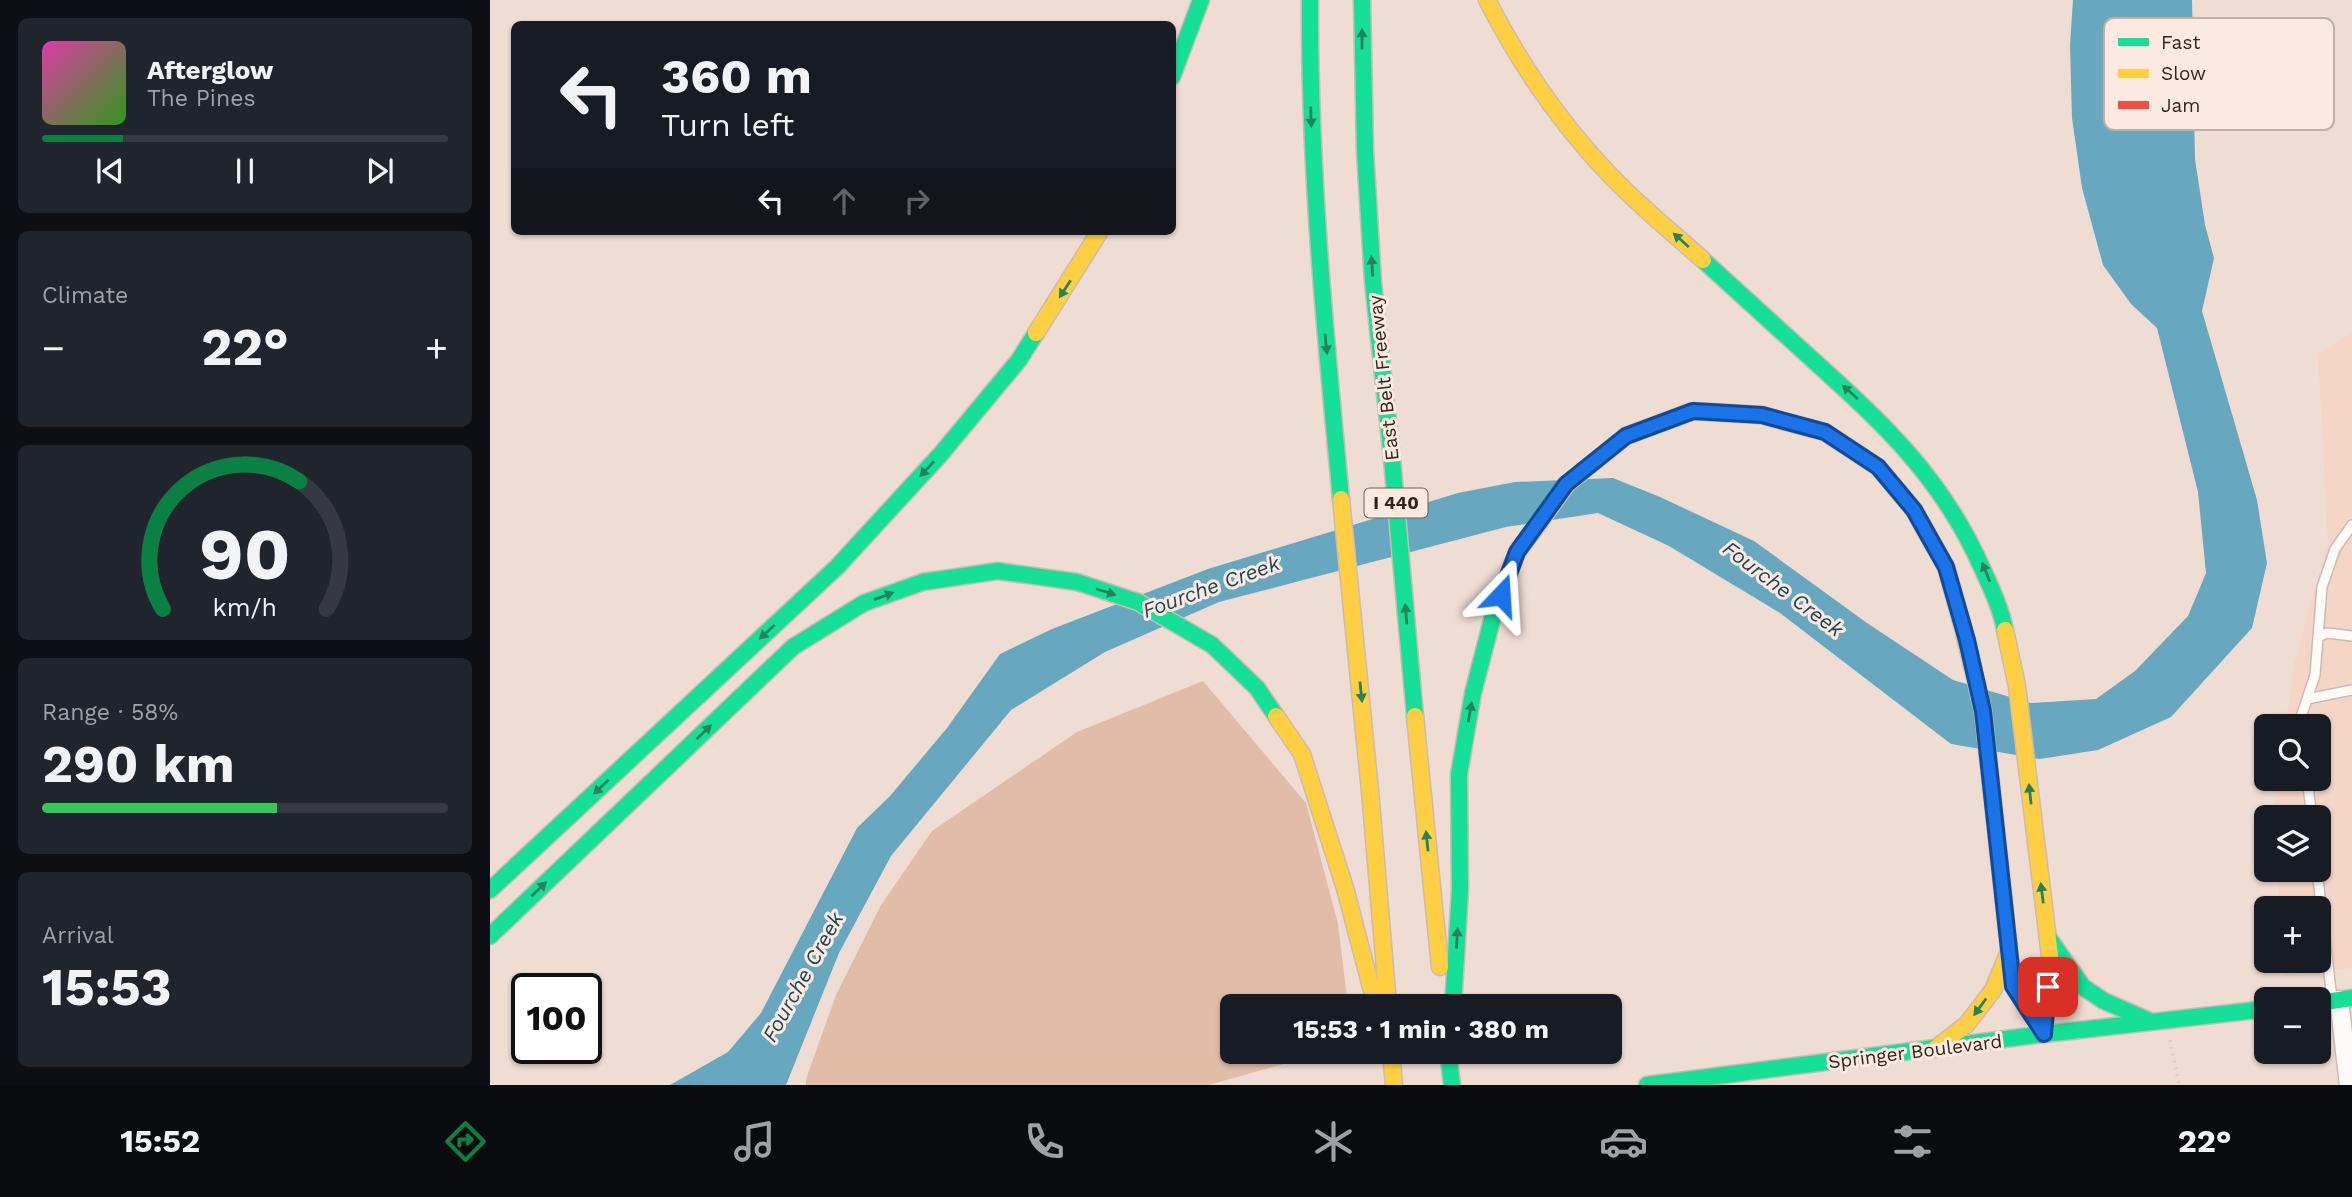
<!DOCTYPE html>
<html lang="en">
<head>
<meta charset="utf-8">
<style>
  body { margin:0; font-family:"Work Sans",sans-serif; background:#20242c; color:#f1f3f6; height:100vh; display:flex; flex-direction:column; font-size:26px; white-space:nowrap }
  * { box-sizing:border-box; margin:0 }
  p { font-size:23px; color:#9ea1a6 }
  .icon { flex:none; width:38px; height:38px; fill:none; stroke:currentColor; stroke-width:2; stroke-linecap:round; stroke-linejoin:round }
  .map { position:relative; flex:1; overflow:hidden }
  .panel { display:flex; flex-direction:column; gap:18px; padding:18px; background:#0d0f14; width:490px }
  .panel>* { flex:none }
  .hud { position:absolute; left:21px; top:21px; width:665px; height:214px; border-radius:10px; box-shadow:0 2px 5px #0004; background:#171b24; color:#f1f3f6; overflow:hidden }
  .fabs { position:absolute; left:1764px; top:714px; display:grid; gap:14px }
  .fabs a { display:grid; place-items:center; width:77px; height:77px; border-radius:10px; background:#171b24; box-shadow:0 2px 5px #0004; font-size:35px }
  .speed { position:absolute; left:21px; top:973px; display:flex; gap:14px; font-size:35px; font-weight:700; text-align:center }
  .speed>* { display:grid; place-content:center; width:91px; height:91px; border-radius:50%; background:#171b24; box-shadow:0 2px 5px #0004; line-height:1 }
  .speed .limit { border:4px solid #111; border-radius:10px; background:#fff; color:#111 }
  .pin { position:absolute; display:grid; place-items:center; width:60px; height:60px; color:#fff; margin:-30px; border-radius:14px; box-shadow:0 4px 10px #0006 }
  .me { position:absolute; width:77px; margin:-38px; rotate:20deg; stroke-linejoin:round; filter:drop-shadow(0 0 5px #0008) }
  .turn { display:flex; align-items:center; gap:24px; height:147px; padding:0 35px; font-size:32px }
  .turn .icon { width:91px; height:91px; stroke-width:2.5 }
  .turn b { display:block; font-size:49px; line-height:60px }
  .lanes { display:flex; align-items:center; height:66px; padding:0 35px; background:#0003; justify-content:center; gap:35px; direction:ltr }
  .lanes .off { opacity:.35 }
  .big { font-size:52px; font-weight:700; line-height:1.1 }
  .panel .widget { flex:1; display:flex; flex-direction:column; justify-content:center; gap:10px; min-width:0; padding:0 24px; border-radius:10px; background:#20242c }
  .panel .dial { align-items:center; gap:0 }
  .dial svg { height:182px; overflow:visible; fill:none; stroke:#363941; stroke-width:7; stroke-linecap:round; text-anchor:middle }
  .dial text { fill:#f1f3f6; stroke:none }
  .song { display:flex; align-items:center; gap:21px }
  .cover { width:84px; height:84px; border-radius:10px; background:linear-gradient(135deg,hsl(320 70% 55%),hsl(110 70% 35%)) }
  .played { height:7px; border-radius:4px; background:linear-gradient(90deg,#0b8043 20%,#363941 20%) }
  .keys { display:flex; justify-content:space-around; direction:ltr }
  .heat { display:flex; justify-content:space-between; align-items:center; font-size:38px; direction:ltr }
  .charge { height:10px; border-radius:5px; background:linear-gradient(90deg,#34c759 58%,#363941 0) }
  .trip { position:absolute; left:730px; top:994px; width:402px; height:70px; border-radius:10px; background:#171b24; box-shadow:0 2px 5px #0004; font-weight:700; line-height:70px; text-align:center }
  .tab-bar { display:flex; height:112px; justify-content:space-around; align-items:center; background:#090b0e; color:#9ea1a6 }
  .tab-bar .icon { width:49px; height:49px }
  .tab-bar .active { color:#0b8043 }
  .tab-bar b { font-size:32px; color:#f1f3f6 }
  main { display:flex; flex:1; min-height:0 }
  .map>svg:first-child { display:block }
  .built { fill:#f5d5c6 }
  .green { fill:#e1bca9 }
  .water { fill:#67a8c0 }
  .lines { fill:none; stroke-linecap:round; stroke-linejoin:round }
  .lane-casing { stroke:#ccbbb2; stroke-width:12 }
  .street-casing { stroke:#ccbbb2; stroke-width:21 }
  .fast-casing { stroke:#ccbbb2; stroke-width:19 }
  .slow-casing { stroke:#ccbbb2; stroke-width:19 }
  .jam-casing { stroke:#ccbbb2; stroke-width:19 }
  .path { stroke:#d6d0cd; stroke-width:3.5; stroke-dasharray:2 5; stroke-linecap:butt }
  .lane { stroke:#fdfaf8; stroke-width:9 }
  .street { stroke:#fdfaf8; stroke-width:18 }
  .fast { stroke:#16e098; stroke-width:16 }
  .slow { stroke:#ffcf43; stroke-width:16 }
  .jam { stroke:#f24e42; stroke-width:16 }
  .oneway { fill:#26825a }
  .route-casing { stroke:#114b97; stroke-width:18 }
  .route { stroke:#1a73e8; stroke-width:12 }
  .labels { text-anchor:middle; stroke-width:6; stroke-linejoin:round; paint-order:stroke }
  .shield { fill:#fceae1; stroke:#715f57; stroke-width:2 }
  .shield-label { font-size:18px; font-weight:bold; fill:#35241c }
  .street-label { font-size:19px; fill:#35241c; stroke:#fceae1 }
  .water-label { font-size:21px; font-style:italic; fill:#1d4657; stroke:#fceae1 }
  .key { fill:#fceae1; stroke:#c0afa6; stroke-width:2 }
  .key-label { font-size:19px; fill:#35241c }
</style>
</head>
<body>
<main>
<section class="panel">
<div class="widget">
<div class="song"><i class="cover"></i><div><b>Afterglow</b><p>The Pines</p></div></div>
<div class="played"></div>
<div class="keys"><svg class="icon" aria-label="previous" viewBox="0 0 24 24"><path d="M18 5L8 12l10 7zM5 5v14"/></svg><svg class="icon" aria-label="pause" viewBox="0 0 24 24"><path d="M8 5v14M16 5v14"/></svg><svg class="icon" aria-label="next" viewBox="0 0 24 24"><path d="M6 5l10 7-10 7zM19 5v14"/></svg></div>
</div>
<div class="widget"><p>Climate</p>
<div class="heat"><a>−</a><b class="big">22°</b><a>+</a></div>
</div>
<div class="widget dial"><svg viewBox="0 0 100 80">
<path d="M14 69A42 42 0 1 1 86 69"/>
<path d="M14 69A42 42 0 0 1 74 13" stroke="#0b8043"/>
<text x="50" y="56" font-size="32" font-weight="700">90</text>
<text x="50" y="72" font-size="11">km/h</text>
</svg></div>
<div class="widget"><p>Range · 58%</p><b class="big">290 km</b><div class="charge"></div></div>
<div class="widget"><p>Arrival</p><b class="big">15:53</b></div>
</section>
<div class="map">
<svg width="1862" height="1085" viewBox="0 0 1862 1085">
  <rect width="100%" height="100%" fill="#efdcd3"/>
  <path class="built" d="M 1862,333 L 1862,968 L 1793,976 L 1792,961 L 1829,961 L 1829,908 L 1790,908 L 1788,870 L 1829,870 L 1829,817 L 1786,817 L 1785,801 L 1788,779 L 1829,779 L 1829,726 L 1796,726 L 1804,664 L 1838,540 L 1828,353 Z"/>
  <path class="green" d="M 713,681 L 816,803 L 848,924 L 858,1006 L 742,1006 L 742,1052 L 837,1052 L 718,1085 L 316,1085 L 316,1079 L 346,995 L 391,905 L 442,831 L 587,732 Z"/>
  <path class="water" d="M 1583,0 L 1702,0 L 1705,159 L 1715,225 L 1724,258 L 1712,311 L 1767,500 L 1777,563 L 1762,628 L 1681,717 L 1608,750 L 1550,759 L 1461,744 L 1290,613 L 1179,546 L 1108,513 L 1016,527 L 729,602 L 615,652 L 521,710 L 401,856 L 349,953 L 296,1085 L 180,1085 L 238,1052 L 271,1013 L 367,828 L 400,796 L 457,728 L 510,654 L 562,629 L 718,569 L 968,493 L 1025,482 L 1123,478 L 1170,497 L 1264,541 L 1377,623 L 1463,680 L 1540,703 L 1606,699 L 1645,671 L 1698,616 L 1716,573 L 1708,492 L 1667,328 L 1641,304 L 1613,265 L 1592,188 L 1582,118 L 1580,45 Z"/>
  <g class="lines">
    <g class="lane-casing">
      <path id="lane" d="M 1828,637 L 1837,633 L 1862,636
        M 1817,699 L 1862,690
        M 1808,726 L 1825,675 L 1832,587 L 1845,549 L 1862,525
        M 1817,779 L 1822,817
        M 1827,870 L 1842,999"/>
    </g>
    <g class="street-casing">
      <path id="street" d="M 1849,1000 L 1859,1085"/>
    </g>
    <g class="fast-casing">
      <path id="fast" d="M 820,0 C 819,167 835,333 851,499
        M 872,0 L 875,151 L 883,282 L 902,459 L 925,716
        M 682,77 L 711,0
        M 1213,260 C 1250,294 1287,327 1324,361 C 1396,426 1453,479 1493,570 C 1502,590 1511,609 1515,630
        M 1472,624 L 1493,711 L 1523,986 L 1554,1034
        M 0,890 L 347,567 L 450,455 L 529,360 L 546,333
        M 0,936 L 303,647 L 374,603 L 433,582 L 508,571 L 587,582 L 648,602 L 722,645 L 767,688 L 786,716
        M 1558,937 L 1593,987 L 1614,1001 L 1662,1022
        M 1829,1003 L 1862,998
        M 963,1006 L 970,890 L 969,774 L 983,693 L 1003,616 L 1027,552 L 1051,520
        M 958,1052 L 962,1085
        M 1157,1085 L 1554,1034 L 1776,1009"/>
    </g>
    <g class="slow-casing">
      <path id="slow" d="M 997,0 C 1030,64 1069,122 1119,174 C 1148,205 1182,232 1213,260
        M 546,333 L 610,231
        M 1293,421 L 1335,432 L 1388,467 L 1424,510 L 1456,567 L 1472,624
        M 851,499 L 880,791 L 897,993
        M 1515,630 L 1527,686 L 1561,964 L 1554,1034
        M 786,716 L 812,754 L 855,888 L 886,1006
        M 925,716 L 950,967
        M 1445,1049 L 1477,1024 L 1503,990 L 1518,954
        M 901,1052 L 904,1085"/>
    </g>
    <g class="jam-casing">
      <path id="jam" d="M 1051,520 L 1077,484 L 1136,436 L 1203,411 L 1272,415 L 1293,421"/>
    </g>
    <path class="path" d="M 1680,1040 L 1689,1085"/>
    <use href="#lane" class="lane"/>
    <use href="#street" class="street"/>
    <use href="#fast" class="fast"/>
    <use href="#slow" class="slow"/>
    <use href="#jam" class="jam"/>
  </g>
  <defs><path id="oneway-solid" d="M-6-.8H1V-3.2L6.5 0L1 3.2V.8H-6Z" transform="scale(1.75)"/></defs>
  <g class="oneway">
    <use href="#oneway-solid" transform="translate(872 39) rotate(-90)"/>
    <use href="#oneway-solid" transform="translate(821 117) rotate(88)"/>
    <use href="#oneway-solid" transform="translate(1191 240) rotate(-138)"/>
    <use href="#oneway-solid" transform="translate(882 266) rotate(-94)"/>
    <use href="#oneway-solid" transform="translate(575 289) rotate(123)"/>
    <use href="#oneway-solid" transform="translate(836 344) rotate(84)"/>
    <use href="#oneway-solid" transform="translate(1360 392) rotate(-138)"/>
    <use href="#oneway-solid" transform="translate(437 469) rotate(133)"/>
    <use href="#oneway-solid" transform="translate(1496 572) rotate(-112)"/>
    <use href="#oneway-solid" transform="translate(616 592) rotate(18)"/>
    <use href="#oneway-solid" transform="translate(394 596) rotate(-20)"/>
    <use href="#oneway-solid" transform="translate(916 614) rotate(-95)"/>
    <use href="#oneway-solid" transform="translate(277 632) rotate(137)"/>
    <use href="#oneway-solid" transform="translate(871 692) rotate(84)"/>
    <use href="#oneway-solid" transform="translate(980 712) rotate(-80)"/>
    <use href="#oneway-solid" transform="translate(214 732) rotate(-44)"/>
    <use href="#oneway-solid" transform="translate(111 787) rotate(137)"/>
    <use href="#oneway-solid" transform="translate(1540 794) rotate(-96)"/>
    <use href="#oneway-solid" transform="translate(937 841) rotate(-96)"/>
    <use href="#oneway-solid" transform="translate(49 889) rotate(-44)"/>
    <use href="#oneway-solid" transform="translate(1552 893) rotate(-97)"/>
    <use href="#oneway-solid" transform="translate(967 938) rotate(-87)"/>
    <use href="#oneway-solid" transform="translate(1490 1007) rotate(126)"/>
  </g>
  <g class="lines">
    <g class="route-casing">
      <path id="route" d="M 1011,595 L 1027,552 L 1076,484 L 1136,436 L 1203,411 L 1272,415 L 1335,432 L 1388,467 L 1424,510 L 1456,567 L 1477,640 L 1493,711 L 1523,986 L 1554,1034 L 1558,987"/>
    </g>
    <use href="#route" class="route"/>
  </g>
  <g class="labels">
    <rect class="shield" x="874.5" y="488.5" width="63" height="29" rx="5"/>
    <g class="shield-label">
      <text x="906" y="509">I 440</text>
    </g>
    <g class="street-label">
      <text transform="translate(893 378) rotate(-96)" y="7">East Belt Freeway</text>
      <text transform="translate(1425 1051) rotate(-7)" y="7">Springer Boulevard</text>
    </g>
    <g class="water-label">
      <text transform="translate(721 587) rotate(-20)" y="7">Fourche Creek</text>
      <text transform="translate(1293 589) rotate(37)" y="7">Fourche Creek</text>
      <text transform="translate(313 977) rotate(-61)" y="7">Fourche Creek</text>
    </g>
  </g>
  <rect x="1614" y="18" width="230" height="112" rx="10" class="key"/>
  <rect x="1628" y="38" width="31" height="8" fill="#16e098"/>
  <rect x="1628" y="69" width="31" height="9" fill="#ffcf43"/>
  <rect x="1628" y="101" width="31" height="8" fill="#f24e42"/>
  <g class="key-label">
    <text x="1671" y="49">Fast</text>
    <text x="1671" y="80">Slow</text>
    <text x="1671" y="112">Jam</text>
  </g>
</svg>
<div class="fabs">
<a><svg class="icon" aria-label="search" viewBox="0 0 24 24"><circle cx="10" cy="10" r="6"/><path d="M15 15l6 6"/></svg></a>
<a><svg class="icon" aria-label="layers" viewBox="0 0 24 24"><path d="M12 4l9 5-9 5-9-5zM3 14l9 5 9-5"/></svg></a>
<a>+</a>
<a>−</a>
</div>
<div class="speed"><div class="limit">100</div></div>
<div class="pin" style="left:1558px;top:987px;background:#d93025"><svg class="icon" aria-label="arrive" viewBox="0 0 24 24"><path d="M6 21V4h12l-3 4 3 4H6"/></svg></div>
<svg class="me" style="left:1011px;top:595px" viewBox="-20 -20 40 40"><path d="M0-17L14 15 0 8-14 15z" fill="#1a73e8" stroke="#fff" stroke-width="4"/></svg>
<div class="trip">15:53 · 1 min · 380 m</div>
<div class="hud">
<div class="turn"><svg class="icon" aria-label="left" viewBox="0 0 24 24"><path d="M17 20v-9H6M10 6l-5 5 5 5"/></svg><div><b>360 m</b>Turn left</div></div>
<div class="lanes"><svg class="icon" aria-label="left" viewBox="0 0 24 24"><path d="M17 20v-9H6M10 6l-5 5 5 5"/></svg><svg class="icon off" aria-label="ahead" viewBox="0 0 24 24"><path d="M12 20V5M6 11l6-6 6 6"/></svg><svg class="icon off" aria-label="right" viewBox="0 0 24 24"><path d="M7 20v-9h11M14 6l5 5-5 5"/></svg></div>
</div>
</div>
</main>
<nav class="tab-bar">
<b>15:52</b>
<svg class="icon active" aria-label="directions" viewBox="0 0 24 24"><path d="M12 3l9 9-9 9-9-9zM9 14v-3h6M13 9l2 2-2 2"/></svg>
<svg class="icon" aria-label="music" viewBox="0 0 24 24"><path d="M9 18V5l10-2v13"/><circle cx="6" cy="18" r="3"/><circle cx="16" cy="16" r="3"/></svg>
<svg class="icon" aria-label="phone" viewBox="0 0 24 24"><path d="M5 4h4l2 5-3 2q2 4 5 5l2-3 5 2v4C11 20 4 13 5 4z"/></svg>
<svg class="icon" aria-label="climate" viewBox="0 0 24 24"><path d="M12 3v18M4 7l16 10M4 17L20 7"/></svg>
<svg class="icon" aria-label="car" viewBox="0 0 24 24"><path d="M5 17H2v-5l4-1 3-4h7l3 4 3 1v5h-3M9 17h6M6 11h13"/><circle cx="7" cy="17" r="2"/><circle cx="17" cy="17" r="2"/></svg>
<svg class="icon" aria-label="filters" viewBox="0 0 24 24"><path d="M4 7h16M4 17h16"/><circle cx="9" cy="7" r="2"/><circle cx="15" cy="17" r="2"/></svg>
<b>22°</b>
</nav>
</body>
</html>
